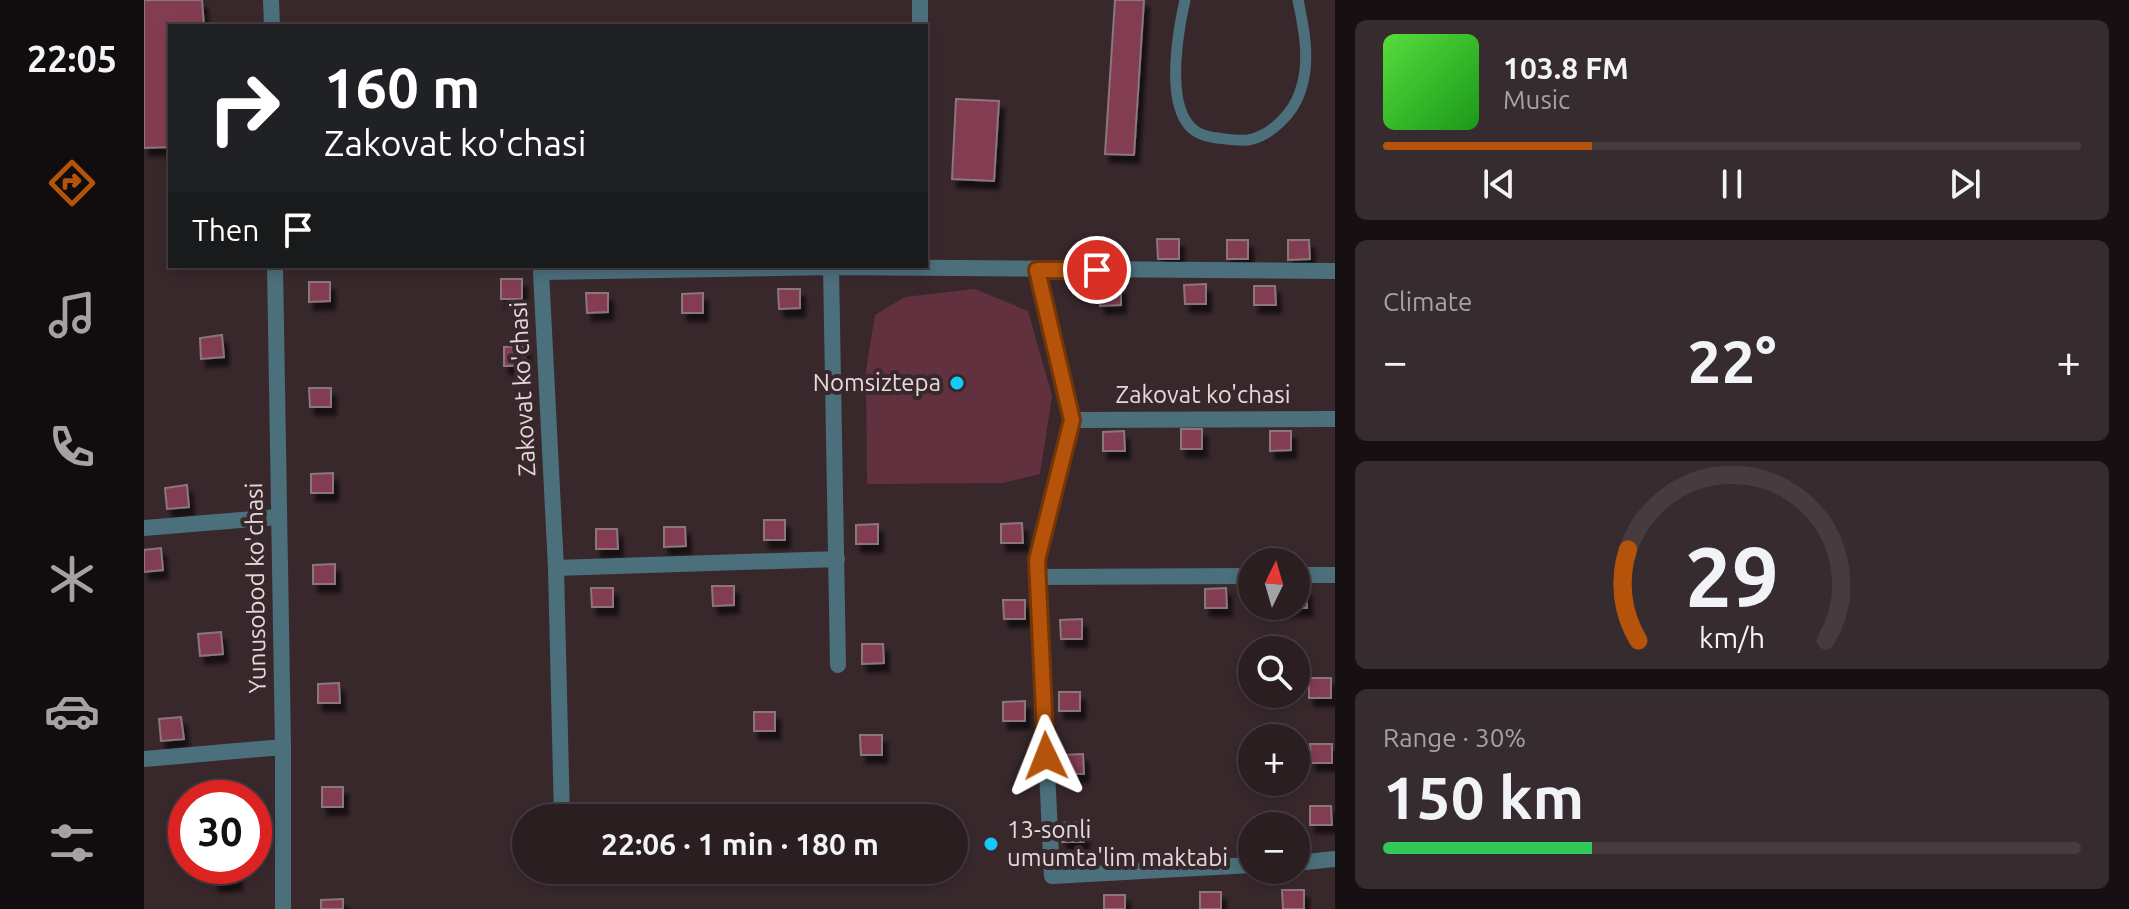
<!DOCTYPE html>
<html lang="en">
<head>
<meta charset="utf-8">
<style>
  body { margin:0; font-family:Ubuntu,sans-serif; background:#362b2e; color:#f1f3f6; height:100vh; display:flex; flex-direction:column; font-size:30px; white-space:nowrap }
  * { box-sizing:border-box; margin:0 }
  p { font-size:26px; color:#a5a2a5 }
  .icon { flex:none; width:44px; height:44px; fill:none; stroke:currentColor; stroke-width:2; stroke-linecap:round; stroke-linejoin:round }
  .map { position:relative; flex:1; overflow:hidden }
  .drawer { display:flex; flex-direction:column; gap:20px; padding:20px; background:#171012; width:794px }
  .drawer>* { flex:none }
  .hud { position:absolute; left:24px; top:24px; width:760px; height:244px; border-radius:0px; box-shadow:0 4px 12px #0003,0 0 0 2px #463c3f; background:#202124; color:#fff; overflow:hidden }
  .needle { width:52px; rotate:5deg }
  .controls { position:absolute; left:1094px; top:548px; display:grid; gap:16px }
  .controls a { display:grid; place-items:center; width:72px; height:72px; border-radius:50%; background:#2a1e21; box-shadow:0 4px 12px #0003,0 0 0 2px #463c3f; font-size:40px }
  .speed { position:absolute; left:24px; top:780px; display:flex; gap:16px; font-size:40px; font-weight:700; text-align:center }
  .speed>* { display:grid; place-content:center; width:104px; height:104px; border-radius:50%; background:#2a1e21; box-shadow:0 4px 12px #0003,0 0 0 2px #463c3f; line-height:1 }
  .speed .limit { border:12px solid #d22; background:#fff; color:#111 }
  .pin { position:absolute; display:grid; place-items:center; width:68px; height:68px; color:#fff; margin:-34px; border:4px solid #fff; border-radius:50%; box-shadow:0 2px 8px #0007 }
  .me { position:absolute; width:88px; margin:-44px; rotate:358deg; stroke-linejoin:round; filter:drop-shadow(0 0 6px #0008) }
  .turn { display:flex; align-items:center; gap:28px; height:168px; padding:0 24px; font-size:36px }
  .turn .icon { width:104px; height:104px; stroke-width:2.5 }
  .turn b { display:block; font-size:56px; line-height:68px }
  .then { display:flex; align-items:center; height:76px; padding:0 24px; background:#0003; gap:16px; font-size:30px }
  .big { font-size:60px; font-weight:700; line-height:1.1 }
  .drawer .widget { flex:1; display:flex; flex-direction:column; justify-content:center; gap:12px; min-width:0; padding:0 28px; border-radius:12px; background:#362b2e }
  .drawer .dial { align-items:center; gap:0 }
  .dial svg { height:208px; overflow:visible; fill:none; stroke:#463c3f; stroke-width:7; stroke-linecap:round; text-anchor:middle }
  .dial text { fill:#f1f3f6; stroke:none }
  .song { display:flex; align-items:center; gap:24px }
  .cover { width:96px; height:96px; border-radius:12px; background:linear-gradient(135deg,hsl(110 70% 55%),hsl(120 70% 35%)) }
  .played { height:8px; border-radius:4px; background:linear-gradient(90deg,#b45309 30%,#463c3f 30%) }
  .keys { display:flex; justify-content:space-around; direction:ltr }
  .heat { display:flex; justify-content:space-between; align-items:center; font-size:44px; direction:ltr }
  .charge { height:12px; border-radius:6px; background:linear-gradient(90deg,#34c759 30%,#463c3f 0) }
  .trip { position:absolute; left:368px; top:804px; width:456px; height:80px; border-radius:40px; background:#2a1e21; box-shadow:0 4px 12px #0003,0 0 0 2px #463c3f; font-weight:700; line-height:80px; text-align:center }
  main { display:flex; flex:1; min-height:0 }
  .dock { display:flex; flex-direction:column; width:144px; justify-content:space-around; align-items:center; background:#110c0d; color:#a5a2a5 }
  .dock .icon { width:56px; height:56px }
  .dock .current { color:#b45309 }
  .dock b { font-size:36px; color:#f1f3f6 }
  .map>svg:first-child { display:block }
  .green { fill:#623140 }
  .building { fill:#833c53; stroke:#8b767b; stroke-width:2; filter:url(#shadow) }
  .lines { fill:none; stroke-linecap:round; stroke-linejoin:round }
  .lane { stroke:#4c6f7c; stroke-width:11 }
  .street { stroke:#4c6f7c; stroke-width:16 }
  .route-casing { stroke:#753606; stroke-width:20 }
  .route { stroke:#b45309; stroke-width:14 }
  .poi-dot { fill:#14cafb; stroke:#38282c; stroke-width:3 }
  .labels { text-anchor:middle; stroke-width:8; stroke-linejoin:round; paint-order:stroke }
  .poi-label { font-size:24px; fill:#e5d9dc; stroke:#38282c; text-anchor:end }
  .street-label { font-size:24px; fill:#e5d9dc; stroke:#38282c }
</style>
</head>
<body>
<main>
<nav class="dock">
<b>22:05</b>
<svg class="icon current" aria-label="directions" viewBox="0 0 24 24"><path d="M12 3l9 9-9 9-9-9zM9 14v-3h6M13 9l2 2-2 2"/></svg>
<svg class="icon" aria-label="music" viewBox="0 0 24 24"><path d="M9 18V5l10-2v13"/><circle cx="6" cy="18" r="3"/><circle cx="16" cy="16" r="3"/></svg>
<svg class="icon" aria-label="phone" viewBox="0 0 24 24"><path d="M5 4h4l2 5-3 2q2 4 5 5l2-3 5 2v4C11 20 4 13 5 4z"/></svg>
<svg class="icon" aria-label="climate" viewBox="0 0 24 24"><path d="M12 3v18M4 7l16 10M4 17L20 7"/></svg>
<svg class="icon" aria-label="car" viewBox="0 0 24 24"><path d="M5 17H2v-5l4-1 3-4h7l3 4 3 1v5h-3M9 17h6M6 11h13"/><circle cx="7" cy="17" r="2"/><circle cx="17" cy="17" r="2"/></svg>
<svg class="icon" aria-label="filters" viewBox="0 0 24 24"><path d="M4 7h16M4 17h16"/><circle cx="9" cy="7" r="2"/><circle cx="15" cy="17" r="2"/></svg>
</nav>
<div class="map">
<svg width="1191" height="909" viewBox="0 0 1191 909">
  <defs>
    <filter id="shadow"><feDropShadow dx="5" dy="8" stdDeviation="2" flood-color="#0009"/></filter>
  </defs>
  <rect width="100%" height="100%" fill="#38282c"/>
  <path class="green" d="M 831,289 L 884,311 L 908,396 L 896,474 L 858,483 L 723,484 L 722,370 L 731,315 L 761,297 Z"/>
  <path class="building" d="M 0,0 L 58,0 L 60,26 L 26,26 L 26,147 L 0,148 Z
    M 971,0 L 1000,0 L 990,155 L 961,154 Z
    M 812,99 L 855,101 L 850,181 L 808,179 Z
    M 1013,239 L 1035,239 L 1035,259 L 1014,259 Z
    M 1083,240 L 1104,240 L 1104,259 L 1083,259 Z
    M 1144,240 L 1165,240 L 1166,259 L 1144,260 Z
    M 357,279 L 378,279 L 378,299 L 357,299 Z
    M 165,282 L 186,282 L 186,301 L 165,302 Z
    M 1062,284 L 1062,304 L 1041,304 L 1040,285 Z
    M 977,286 L 977,305 L 956,306 L 956,287 Z
    M 1110,286 L 1131,286 L 1132,305 L 1110,305 Z
    M 634,289 L 656,289 L 656,308 L 635,309 Z
    M 442,293 L 464,293 L 464,312 L 443,313 Z
    M 559,293 L 559,313 L 538,313 L 538,294 Z
    M 78,335 L 80,357 L 57,359 L 56,338 Z
    M 381,346 L 381,366 L 360,366 L 360,347 Z
    M 165,388 L 187,388 L 187,407 L 166,407 Z
    M 1037,429 L 1058,429 L 1058,449 L 1037,449 Z
    M 980,431 L 981,451 L 959,451 L 959,432 Z
    M 1126,431 L 1147,431 L 1147,450 L 1126,451 Z
    M 189,473 L 189,493 L 167,493 L 167,474 Z
    M 43,485 L 45,507 L 23,509 L 21,488 Z
    M 620,520 L 641,520 L 641,540 L 620,540 Z
    M 878,523 L 879,543 L 857,543 L 857,524 Z
    M 734,524 L 734,544 L 712,544 L 712,525 Z
    M 520,527 L 541,527 L 542,546 L 520,547 Z
    M 452,529 L 473,529 L 474,549 L 452,549 Z
    M 17,548 L 19,570 L 0,572 L 0,550 Z
    M 191,564 L 191,584 L 169,584 L 169,565 Z
    M 568,586 L 590,586 L 590,605 L 569,606 Z
    M 447,588 L 469,588 L 469,607 L 448,607 Z
    M 1082,588 L 1083,608 L 1061,608 L 1061,589 Z
    M 1152,588 L 1162,588 L 1163,608 L 1141,608 L 1141,606 L 1152,606 Z
    M 859,600 L 881,600 L 881,619 L 860,619 Z
    M 938,619 L 938,639 L 917,639 L 916,620 Z
    M 77,632 L 79,654 L 56,656 L 54,634 Z
    M 718,644 L 739,644 L 740,663 L 718,664 Z
    M 1165,678 L 1187,678 L 1187,698 L 1165,698 Z
    M 195,683 L 196,703 L 174,703 L 174,684 Z
    M 915,692 L 936,692 L 936,711 L 915,711 Z
    M 881,701 L 881,721 L 859,721 L 859,702 Z
    M 610,712 L 631,712 L 631,731 L 610,731 Z
    M 37,717 L 40,739 L 17,741 L 15,719 Z
    M 716,735 L 738,735 L 738,755 L 717,755 Z
    M 1166,744 L 1188,744 L 1188,763 L 1167,763 Z
    M 939,754 L 940,774 L 918,774 L 918,755 Z
    M 178,787 L 199,787 L 199,807 L 178,807 Z
    M 1166,806 L 1187,806 L 1188,825 L 1166,825 Z
    M 939,822 L 940,842 L 918,842 L 918,823 Z
    M 69,866 L 92,866 L 93,882 L 70,884 Z
    M 1138,890 L 1160,890 L 1160,909 L 1139,909 Z
    M 1056,892 L 1077,892 L 1077,909 L 1056,909 Z
    M 960,895 L 981,895 L 981,909 L 960,909 Z
    M 199,899 L 199,909 L 177,909 L 177,900 Z"/>
  <g class="lines">
    <path class="lane" d="M 1041,0 C 1034,31 1025,87 1039,116 C 1046,131 1057,136 1073,138 C 1082,139 1094,141 1104,140 C 1127,136 1149,113 1156,92 C 1167,63 1160,28 1154,0"/>
    <path class="street" d="M 127,0 L 128,26
      M 776,26 L 776,0
      M 131,266 L 139,747 L 139,909
      M 687,267 L 694,665
      M 893,270 L 928,420 L 893,560 L 908,876 L 1108,865
      M 928,420 L 1191,419
      M 0,528 L 134,517
      M 412,568 L 693,559
      M 1152,575 L 1191,575
      M 894,577 L 1108,576
      M 0,759 L 139,747
      M 418,818 L 412,568 L 397,272 L 687,267 L 1191,271
      M 1152,863 L 1191,859"/>
  </g>
  <g class="lines">
    <g class="route-casing">
      <path id="route" d="M 902,756 L 893,560 L 928,420 L 893,270 L 953,270"/>
    </g>
    <use href="#route" class="route"/>
  </g>
  <g class="poi-dot">
    <circle cx="813" cy="383" r="8"/>
    <circle cx="847" cy="844" r="8"/>
  </g>
  <g class="labels">
    <g class="poi-label">
      <text x="797" y="391">Nomsiztepa</text>
      <text x="863" y="838" text-anchor="start">13-sonli<tspan x="863" dy="28">umumta'lim maktabi</tspan></text>
    </g>
    <g class="street-label">
      <text transform="translate(379 389) rotate(-93)" y="8">Zakovat ko'chasi</text>
      <text x="1059" y="403">Zakovat ko'chasi</text>
      <text transform="translate(112 588) rotate(-91)" y="8">Yunusobod ko'chasi</text>
    </g>
  </g>
</svg>
<div class="controls">
<a><svg class="needle" viewBox="-14 -14 28 28"><path d="M0-13l5 13h-10z" fill="#e53935"/><path d="M0 13l5-13h-10z" fill="#a5a2a5"/></svg></a>
<a><svg class="icon" aria-label="search" viewBox="0 0 24 24"><circle cx="10" cy="10" r="6"/><path d="M15 15l6 6"/></svg></a>
<a>+</a>
<a>−</a>
</div>
<div class="speed"><div class="limit">30</div></div>
<div class="pin" style="left:953px;top:270px;background:#d93025"><svg class="icon" aria-label="arrive" viewBox="0 0 24 24"><path d="M6 21V4h12l-3 4 3 4H6"/></svg></div>
<svg class="me" style="left:902px;top:756px" viewBox="-20 -20 40 40"><path d="M0-17L14 15 0 8-14 15z" fill="#b45309" stroke="#fff" stroke-width="4"/></svg>
<div class="trip">22:06 · 1 min · 180 m</div>
<div class="hud">
<div class="turn"><svg class="icon" aria-label="right" viewBox="0 0 24 24"><path d="M7 20v-9h11M14 6l5 5-5 5"/></svg><div><b>160 m</b>Zakovat ko'chasi</div></div>
<div class="then">Then<svg class="icon" aria-label="arrive" viewBox="0 0 24 24"><path d="M6 21V4h12l-3 4 3 4H6"/></svg></div>
</div>
</div>
<section class="drawer">
<div class="widget">
<div class="song"><i class="cover"></i><div><b>103.8 FM</b><p>Music</p></div></div>
<div class="played"></div>
<div class="keys"><svg class="icon" aria-label="previous" viewBox="0 0 24 24"><path d="M18 5L8 12l10 7zM5 5v14"/></svg><svg class="icon" aria-label="pause" viewBox="0 0 24 24"><path d="M8 5v14M16 5v14"/></svg><svg class="icon" aria-label="next" viewBox="0 0 24 24"><path d="M6 5l10 7-10 7zM19 5v14"/></svg></div>
</div>
<div class="widget"><p>Climate</p>
<div class="heat"><a>−</a><b class="big">22°</b><a>+</a></div>
</div>
<div class="widget dial"><svg viewBox="0 0 100 80">
<path d="M14 69A42 42 0 1 1 86 69"/>
<path d="M14 69A42 42 0 0 1 10 34" stroke="#b45309"/>
<text x="50" y="56" font-size="32" font-weight="700">29</text>
<text x="50" y="72" font-size="11">km/h</text>
</svg></div>
<div class="widget"><p>Range · 30%</p><b class="big">150 km</b><div class="charge"></div></div>
</section>
</main>
</body>
</html>
